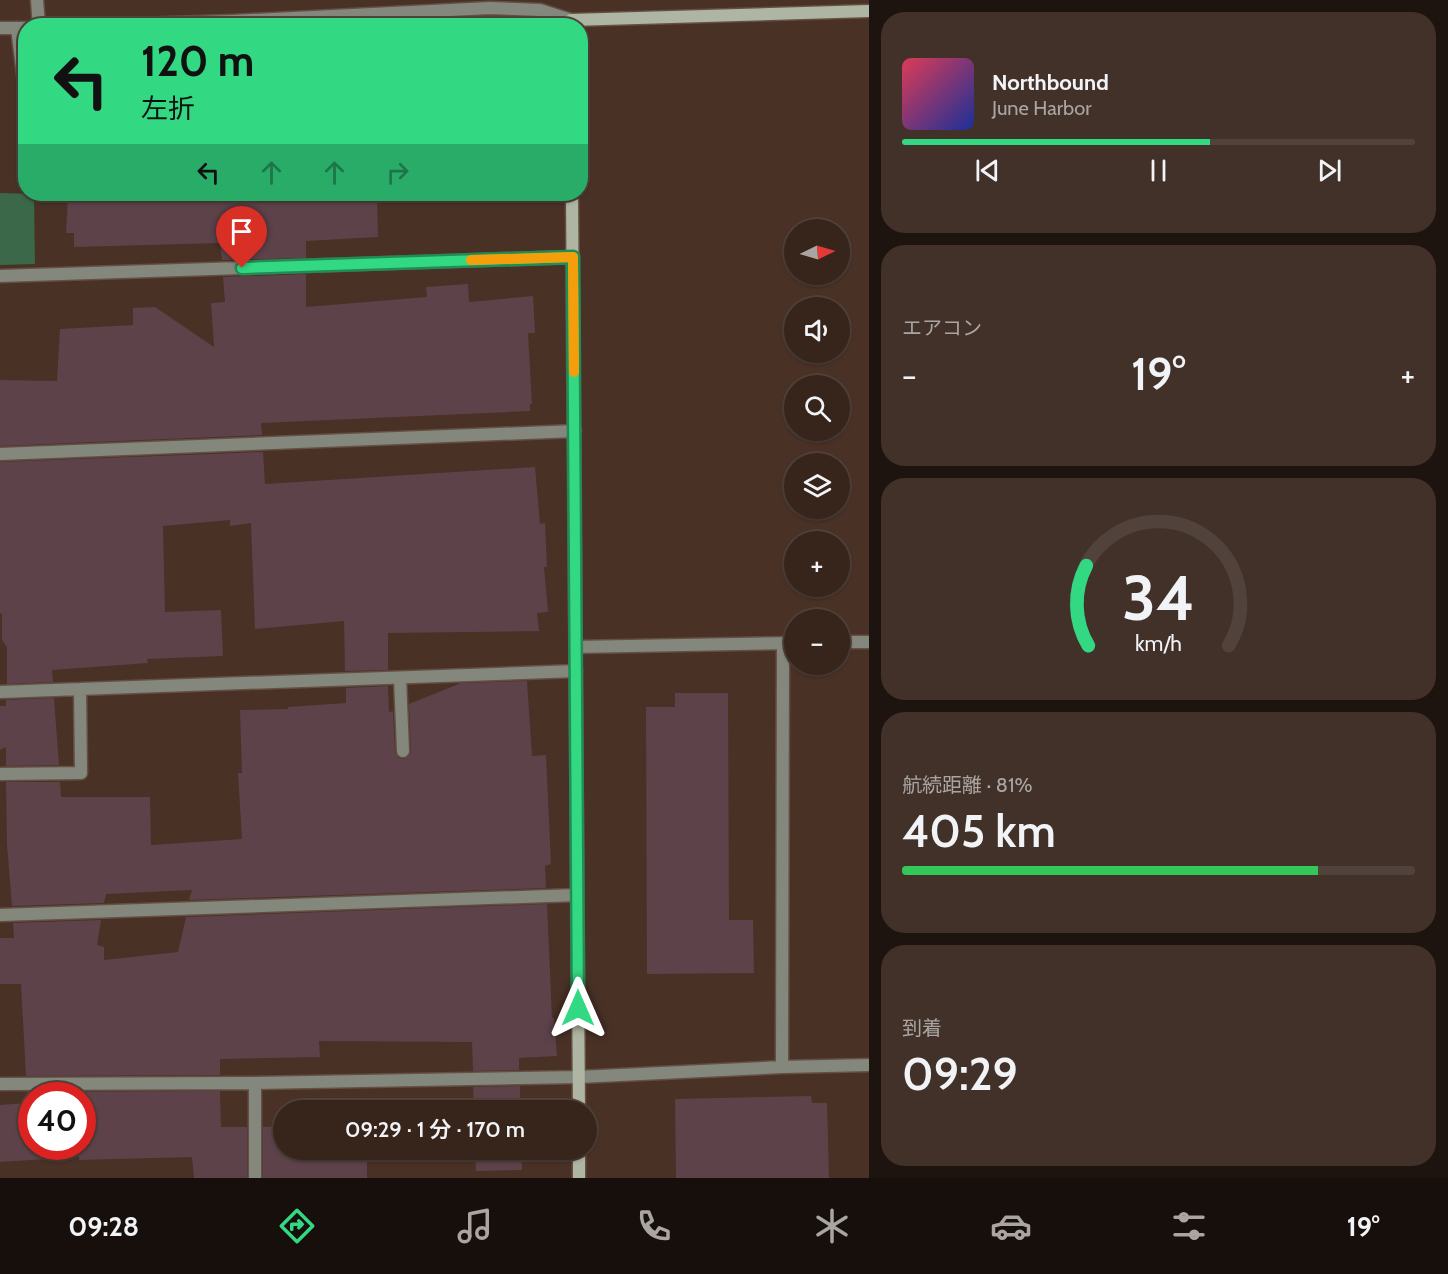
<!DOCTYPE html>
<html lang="ja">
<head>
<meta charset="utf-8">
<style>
  body { margin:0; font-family:Cabin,"Noto Sans JP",sans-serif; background:#423129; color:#f1f3f6; height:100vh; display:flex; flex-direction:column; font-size:22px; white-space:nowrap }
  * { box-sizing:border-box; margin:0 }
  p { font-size:20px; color:#aaa5a3 }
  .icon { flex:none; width:33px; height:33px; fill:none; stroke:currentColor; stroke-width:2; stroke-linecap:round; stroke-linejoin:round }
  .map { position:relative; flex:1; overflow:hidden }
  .sheet { display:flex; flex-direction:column; gap:12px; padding:12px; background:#1e140f; width:579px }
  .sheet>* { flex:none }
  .banner { position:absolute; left:18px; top:18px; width:570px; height:183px; border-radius:24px; box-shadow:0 2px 4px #0004,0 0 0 2px #51423b; background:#33d882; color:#111; overflow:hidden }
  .needle { width:39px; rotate:85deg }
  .controls { position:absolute; left:784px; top:219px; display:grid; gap:12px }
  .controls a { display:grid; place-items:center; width:66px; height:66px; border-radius:50%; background:#37251c; box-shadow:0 2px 4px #0004,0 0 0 2px #51423b; font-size:30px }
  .speed { position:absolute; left:18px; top:1082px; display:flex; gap:12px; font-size:30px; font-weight:700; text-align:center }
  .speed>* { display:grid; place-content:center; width:78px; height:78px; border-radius:50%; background:#37251c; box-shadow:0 2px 4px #0004,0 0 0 2px #51423b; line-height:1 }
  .speed .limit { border:9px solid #d22; background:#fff; color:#111 }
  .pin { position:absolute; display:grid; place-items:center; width:51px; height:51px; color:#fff; margin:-62px -26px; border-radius:50% 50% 50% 0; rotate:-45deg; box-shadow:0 0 6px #0007 }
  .pin .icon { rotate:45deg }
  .me { position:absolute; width:66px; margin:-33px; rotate:0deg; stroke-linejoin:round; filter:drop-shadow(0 0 4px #0008) }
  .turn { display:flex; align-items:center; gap:21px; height:126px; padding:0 24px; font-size:27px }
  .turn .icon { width:78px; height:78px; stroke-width:2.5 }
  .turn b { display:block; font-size:42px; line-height:51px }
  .lanes { display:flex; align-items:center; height:57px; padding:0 24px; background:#0003; justify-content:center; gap:30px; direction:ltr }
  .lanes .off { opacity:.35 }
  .big { font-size:45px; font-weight:600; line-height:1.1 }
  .sheet .card { flex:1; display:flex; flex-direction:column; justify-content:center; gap:9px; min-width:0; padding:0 21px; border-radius:24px; background:#423129 }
  .sheet .dial { align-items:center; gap:0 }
  .dial svg { height:156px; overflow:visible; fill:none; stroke:#51423b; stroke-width:7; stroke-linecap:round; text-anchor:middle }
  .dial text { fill:#f1f3f6; stroke:none }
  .song { display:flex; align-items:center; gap:18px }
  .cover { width:72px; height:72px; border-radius:9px; background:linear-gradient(135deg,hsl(350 70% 55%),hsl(230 70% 35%)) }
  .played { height:6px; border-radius:3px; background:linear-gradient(90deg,#33d882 60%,#51423b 60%) }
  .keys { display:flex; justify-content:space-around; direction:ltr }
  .heat { display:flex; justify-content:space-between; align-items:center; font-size:33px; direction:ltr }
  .charge { height:9px; border-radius:4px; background:linear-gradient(90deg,#34c759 81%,#51423b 0) }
  .trip { position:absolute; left:273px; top:1100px; width:324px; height:60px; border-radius:30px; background:#37251c; box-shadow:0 2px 4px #0004,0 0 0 2px #51423b; font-weight:600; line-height:60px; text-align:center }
  .tabs { display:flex; height:96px; justify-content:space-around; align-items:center; background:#160f0b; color:#aaa5a3 }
  .tabs .icon { width:42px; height:42px }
  .tabs .current { color:#33d882 }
  .tabs b { font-size:27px; color:#f1f3f6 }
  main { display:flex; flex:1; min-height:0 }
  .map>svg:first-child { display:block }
  .green { fill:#3a6849 }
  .building { fill:#5d424a; fill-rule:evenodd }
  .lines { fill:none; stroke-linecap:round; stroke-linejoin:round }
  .lane-casing { stroke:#654f44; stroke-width:15 }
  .street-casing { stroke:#654f44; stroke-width:15 }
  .secondary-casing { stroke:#654f44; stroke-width:15 }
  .lane { stroke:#84887c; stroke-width:12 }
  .street { stroke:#84887c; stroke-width:12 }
  .secondary { stroke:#afb5a3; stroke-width:12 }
  .route-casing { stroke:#218c54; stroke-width:15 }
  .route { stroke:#33d882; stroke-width:10 }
  .slow { stroke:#f59e0b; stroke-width:10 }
</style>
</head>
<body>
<main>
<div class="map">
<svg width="869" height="1178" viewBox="0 0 869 1178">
  <rect width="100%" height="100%" fill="#493126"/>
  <path class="green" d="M 0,193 L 34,194 L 35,264 L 0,265 Z"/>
  <path class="building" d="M 145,194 L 377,194 L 378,237 L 306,241 L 306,258 L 222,260 L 220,243 L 74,247 L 74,233 L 66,233 L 68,196 L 145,198 Z
    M 306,274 L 306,307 L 427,297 L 426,287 L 468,284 L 469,302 L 533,296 L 535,333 L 528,333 L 532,404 L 530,404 L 530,411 L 261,423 L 262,435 L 0,446 L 0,380 L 57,381 L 60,329 L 133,325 L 133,308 L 155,307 L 214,347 L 211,303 L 225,302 L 223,277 Z
    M 263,452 L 265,484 L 535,467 L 540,524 L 545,523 L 547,567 L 544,567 L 548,612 L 537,613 L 539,631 L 388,633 L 388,670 L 345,671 L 344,621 L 255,629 L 251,523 L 230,526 L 230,520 L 163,526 L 165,612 L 221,610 L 223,656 L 147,659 L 148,663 L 52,670 L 53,682 L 7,684 L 7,647 L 2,640 L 2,614 L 0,613 L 0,462 Z
    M 527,681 L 532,756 L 546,755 L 551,864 L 545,866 L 546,888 L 189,900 L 192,890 L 106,894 L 104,903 L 12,906 L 7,844 L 6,782 L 60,782 L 61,797 L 150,797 L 151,845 L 242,839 L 238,773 L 242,773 L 240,710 L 288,709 L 288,707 L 346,703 L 346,688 L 388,686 L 389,712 L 393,711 L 395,752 L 399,758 L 404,759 L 410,755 L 411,751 L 409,704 L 461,683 Z
    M 675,693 L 728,693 L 729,920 L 753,920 L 754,973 L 647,974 L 646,707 L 675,707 Z
    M 54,698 L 59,765 L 6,766 L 6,747 L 0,750 L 0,706 L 6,706 L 6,700 Z
    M 547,904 L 552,1018 L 554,1018 L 557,1056 L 519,1058 L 519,1070 L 473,1071 L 472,1042 L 319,1041 L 320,1057 L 220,1059 L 220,1075 L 26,1076 L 21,984 L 0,984 L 0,938 L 14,938 L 13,923 L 101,920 L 97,945 L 104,947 L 104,960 L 178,952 L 186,917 Z
    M 520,1086 L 520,1110 L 474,1110 L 473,1087 Z
    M 220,1091 L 221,1127 L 247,1127 L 247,1178 L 194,1178 L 192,1157 L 79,1160 L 79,1157 L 0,1162 L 0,1105 L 27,1103 L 27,1092 ZM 32,1095 L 82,1095 L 82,1146 L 32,1146 Z
    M 811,1096 L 812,1103 L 827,1103 L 829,1178 L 676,1178 L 675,1099 Z
    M 284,1126 L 284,1149 L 367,1149 L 367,1178 L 263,1178 L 263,1127 Z
    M 475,1149 L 521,1149 L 522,1170 L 476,1171 Z"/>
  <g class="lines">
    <g class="lane-casing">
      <path id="lane" d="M 17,28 L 26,98
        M 400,678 L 403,751
        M 0,692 L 81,689
        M 0,774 L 81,773 L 80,689 L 576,671
        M 0,915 L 577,895
        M 782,1067 L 783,643
        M 0,1084 L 255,1083 L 579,1077 L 782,1067 L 869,1065
        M 255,1178 L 255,1083"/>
    </g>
    <g class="street-casing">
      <path id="street" d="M 37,0 L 39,26
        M 76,26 L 233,21 L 490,8 L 540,10 L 571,20
        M 0,28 L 26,28
        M 0,276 L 573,257
        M 0,454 L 575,431
        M 840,642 L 869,642
        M 576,647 L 795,643"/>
    </g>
    <g class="secondary-casing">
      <path id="secondary" d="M 571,26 L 571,20 L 869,11
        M 572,194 L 579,1110
        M 579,1149 L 579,1178"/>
    </g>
    <use href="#lane" class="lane"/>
    <use href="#street" class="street"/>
    <use href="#secondary" class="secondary"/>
  </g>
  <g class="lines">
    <g class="route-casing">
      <path id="route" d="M 242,268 L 573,257 L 578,1008"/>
    </g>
    <use href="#route" class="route"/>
    <path class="slow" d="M 471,260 L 573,257 L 574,372"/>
  </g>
</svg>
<div class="controls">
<a><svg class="needle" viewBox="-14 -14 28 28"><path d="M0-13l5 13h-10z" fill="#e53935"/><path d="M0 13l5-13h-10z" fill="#aaa5a3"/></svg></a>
<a><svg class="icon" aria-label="sound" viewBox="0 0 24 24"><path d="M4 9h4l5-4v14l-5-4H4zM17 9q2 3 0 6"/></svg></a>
<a><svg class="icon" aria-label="search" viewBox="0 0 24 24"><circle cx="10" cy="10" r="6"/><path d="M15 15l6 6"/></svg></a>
<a><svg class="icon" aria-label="layers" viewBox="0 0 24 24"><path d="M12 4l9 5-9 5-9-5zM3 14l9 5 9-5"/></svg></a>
<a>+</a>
<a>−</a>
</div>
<div class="speed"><div class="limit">40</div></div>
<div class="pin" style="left:242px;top:268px;background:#d93025"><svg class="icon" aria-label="arrive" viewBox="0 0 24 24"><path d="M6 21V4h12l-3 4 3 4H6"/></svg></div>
<svg class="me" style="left:578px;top:1008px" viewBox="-20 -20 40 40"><path d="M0-17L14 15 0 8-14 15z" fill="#33d882" stroke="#fff" stroke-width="4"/></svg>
<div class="trip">09:29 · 1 分 · 170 m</div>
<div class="banner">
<div class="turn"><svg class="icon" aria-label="left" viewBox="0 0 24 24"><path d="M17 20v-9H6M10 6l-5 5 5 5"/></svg><div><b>120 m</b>左折</div></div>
<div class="lanes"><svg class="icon" aria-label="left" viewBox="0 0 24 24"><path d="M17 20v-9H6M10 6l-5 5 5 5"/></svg><svg class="icon off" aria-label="ahead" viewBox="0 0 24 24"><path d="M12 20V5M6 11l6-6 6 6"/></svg><svg class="icon off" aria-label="ahead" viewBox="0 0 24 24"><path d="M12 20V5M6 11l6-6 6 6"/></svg><svg class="icon off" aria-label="right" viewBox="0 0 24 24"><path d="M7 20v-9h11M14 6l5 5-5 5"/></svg></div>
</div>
</div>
<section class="sheet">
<div class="card">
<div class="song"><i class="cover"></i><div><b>Northbound</b><p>June Harbor</p></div></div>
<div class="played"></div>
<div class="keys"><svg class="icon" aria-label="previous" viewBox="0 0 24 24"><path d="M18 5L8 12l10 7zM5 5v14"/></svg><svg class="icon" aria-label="pause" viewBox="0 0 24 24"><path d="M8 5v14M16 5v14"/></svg><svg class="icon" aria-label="next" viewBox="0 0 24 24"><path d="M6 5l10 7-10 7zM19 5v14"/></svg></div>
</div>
<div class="card"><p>エアコン</p>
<div class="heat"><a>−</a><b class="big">19°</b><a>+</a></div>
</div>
<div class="card dial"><svg viewBox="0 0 100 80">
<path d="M14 69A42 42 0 1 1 86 69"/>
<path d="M14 69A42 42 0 0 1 13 28" stroke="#33d882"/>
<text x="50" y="56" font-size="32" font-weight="700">34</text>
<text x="50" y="72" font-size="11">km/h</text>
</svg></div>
<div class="card"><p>航続距離 · 81%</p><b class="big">405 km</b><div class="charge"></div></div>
<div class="card"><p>到着</p><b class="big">09:29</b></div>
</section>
</main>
<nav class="tabs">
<b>09:28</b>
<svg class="icon current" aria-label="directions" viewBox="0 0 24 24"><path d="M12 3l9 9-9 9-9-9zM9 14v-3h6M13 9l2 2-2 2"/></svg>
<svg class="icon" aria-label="music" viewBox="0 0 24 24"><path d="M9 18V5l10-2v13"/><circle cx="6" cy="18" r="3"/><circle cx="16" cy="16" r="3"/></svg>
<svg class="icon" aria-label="phone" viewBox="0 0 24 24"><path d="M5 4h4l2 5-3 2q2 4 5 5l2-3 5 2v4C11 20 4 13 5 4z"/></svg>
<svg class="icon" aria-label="climate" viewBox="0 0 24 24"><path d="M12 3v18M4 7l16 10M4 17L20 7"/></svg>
<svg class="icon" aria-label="car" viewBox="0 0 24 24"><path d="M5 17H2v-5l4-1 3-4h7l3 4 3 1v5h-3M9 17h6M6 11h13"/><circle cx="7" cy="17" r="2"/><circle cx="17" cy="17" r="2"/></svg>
<svg class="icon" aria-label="filters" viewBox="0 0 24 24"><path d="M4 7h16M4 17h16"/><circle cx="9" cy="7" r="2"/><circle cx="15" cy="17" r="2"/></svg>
<b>19°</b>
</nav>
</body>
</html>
